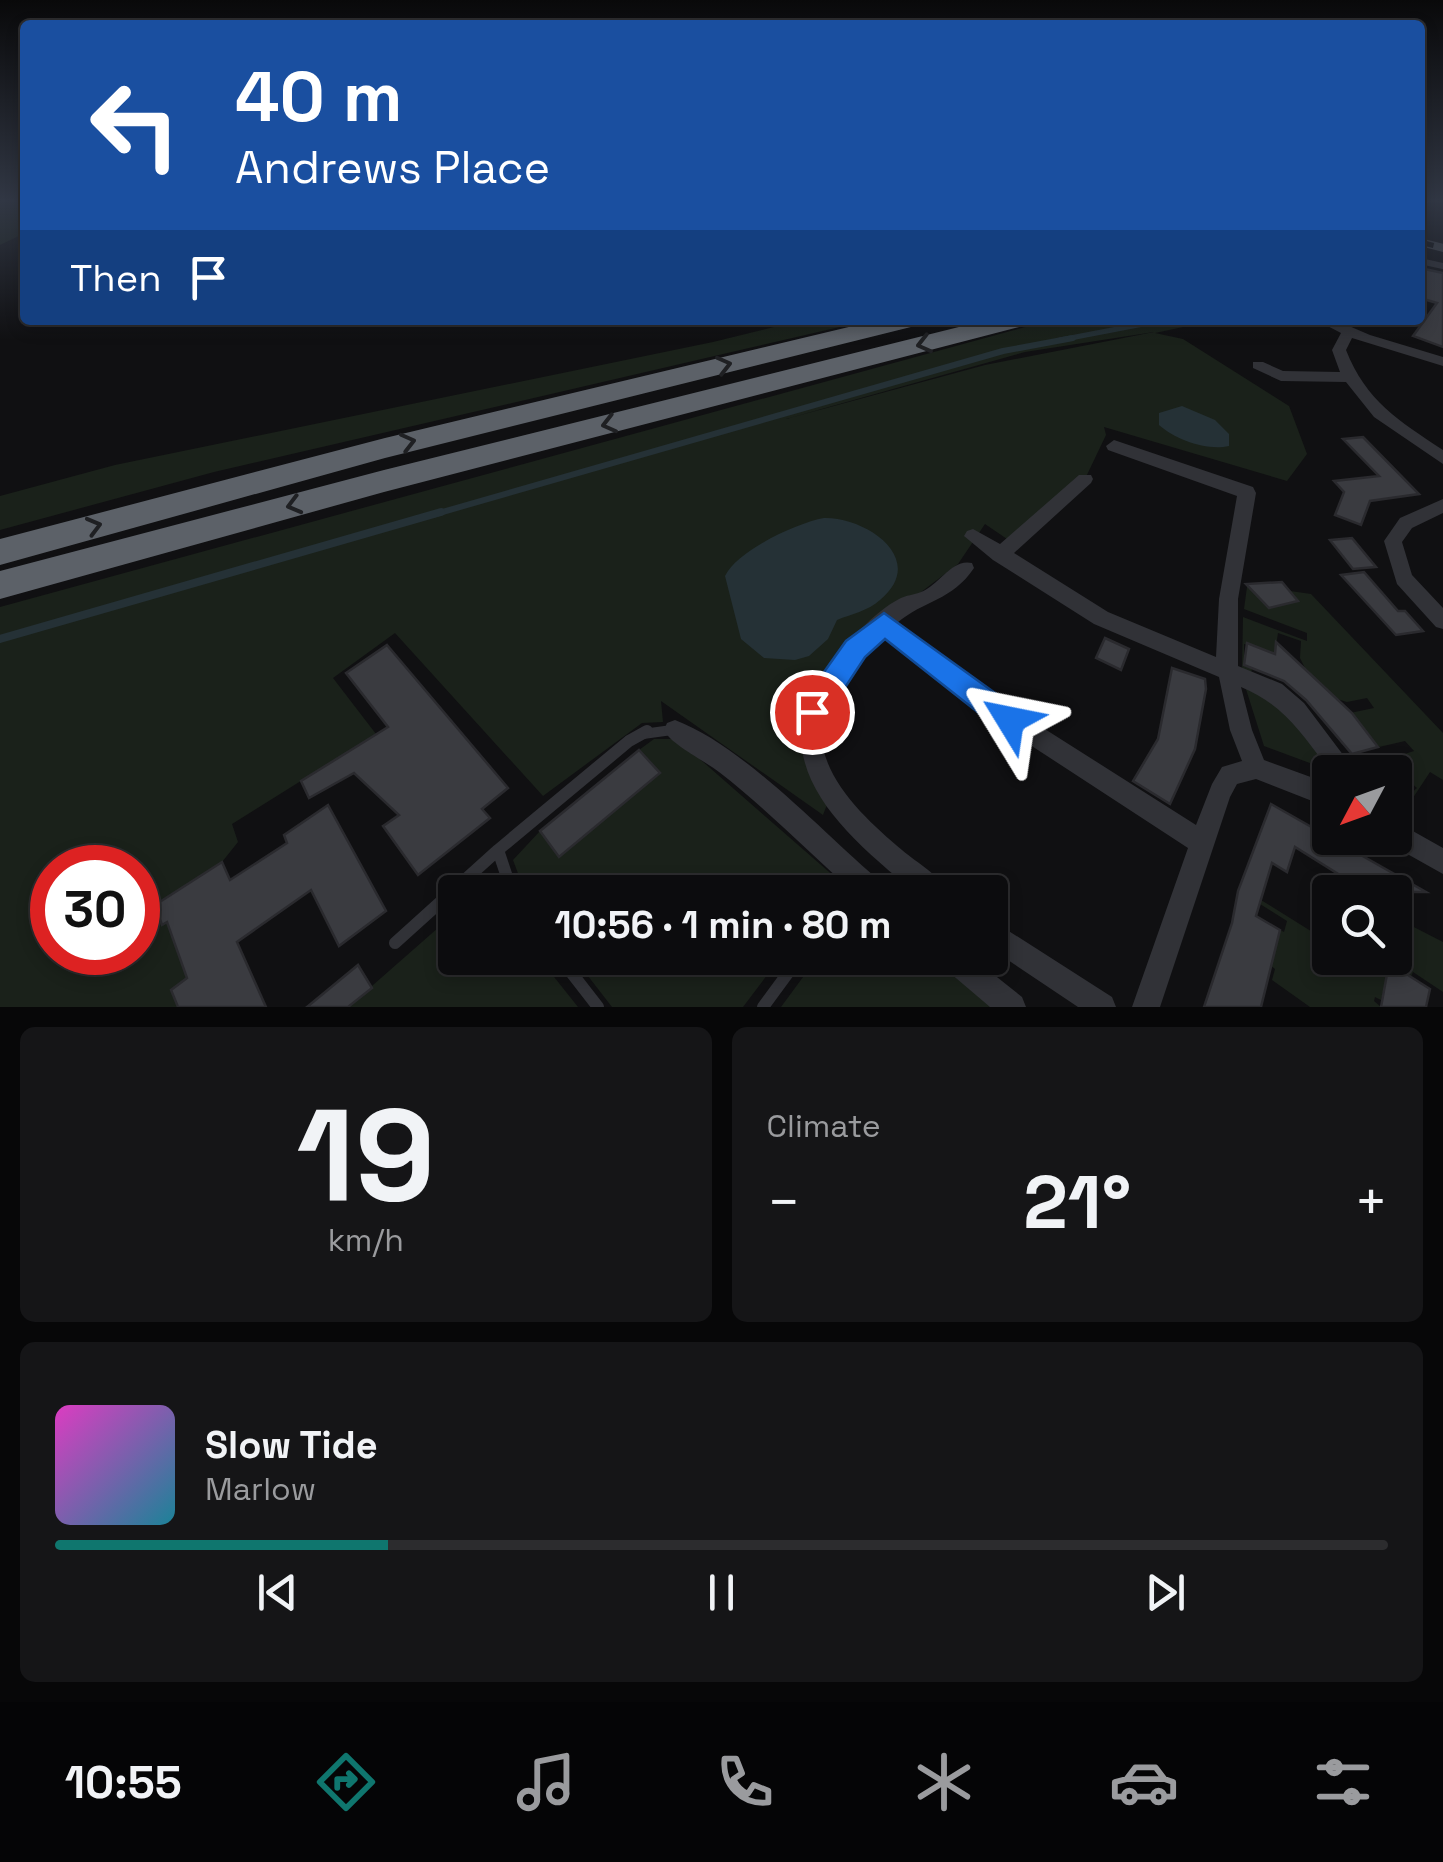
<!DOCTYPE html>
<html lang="en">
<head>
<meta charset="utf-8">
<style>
  body { margin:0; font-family:"Space Grotesk",sans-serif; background:#151517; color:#f1f3f6; height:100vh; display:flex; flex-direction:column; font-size:38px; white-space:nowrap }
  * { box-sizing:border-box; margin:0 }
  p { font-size:32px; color:#9a9b9e }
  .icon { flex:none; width:55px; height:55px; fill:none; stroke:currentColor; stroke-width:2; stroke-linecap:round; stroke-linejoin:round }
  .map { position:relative; height:1007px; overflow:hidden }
  .sheet { display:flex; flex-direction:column; gap:20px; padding:20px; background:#070708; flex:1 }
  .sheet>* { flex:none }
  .banner { position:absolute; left:20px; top:20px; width:1405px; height:305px; border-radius:10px; box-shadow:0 5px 15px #0003,0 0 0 2px #2c2c2e; background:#1a4fa0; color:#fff; overflow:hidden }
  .needle { width:65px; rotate:229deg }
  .tools { position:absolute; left:1312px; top:755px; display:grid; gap:20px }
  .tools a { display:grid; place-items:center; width:100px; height:100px; border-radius:10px; background:#0c0c0e; box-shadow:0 5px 15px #0003,0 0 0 2px #2c2c2e; font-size:50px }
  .speed { position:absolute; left:30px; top:845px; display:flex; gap:20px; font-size:50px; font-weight:700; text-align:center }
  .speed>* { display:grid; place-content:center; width:130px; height:130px; border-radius:50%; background:#0c0c0e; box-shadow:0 5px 15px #0003,0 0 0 2px #2c2c2e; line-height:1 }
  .speed .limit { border:15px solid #d22; background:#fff; color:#111 }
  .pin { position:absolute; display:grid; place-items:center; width:85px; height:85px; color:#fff; margin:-42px; border:5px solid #fff; border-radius:50%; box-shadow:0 2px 10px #0007 }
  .me { position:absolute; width:110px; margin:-55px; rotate:305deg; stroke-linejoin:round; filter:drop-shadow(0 0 8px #0008) }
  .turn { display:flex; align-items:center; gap:35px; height:210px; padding:0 50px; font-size:45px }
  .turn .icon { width:130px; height:130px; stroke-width:2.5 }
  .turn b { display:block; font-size:70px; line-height:85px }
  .then { display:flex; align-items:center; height:95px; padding:0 50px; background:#0003; gap:20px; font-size:38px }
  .big { font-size:75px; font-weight:600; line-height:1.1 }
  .sheet .tile { flex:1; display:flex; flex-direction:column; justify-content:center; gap:15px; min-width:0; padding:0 35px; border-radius:15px; background:#151517 }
  .sheet .dial { align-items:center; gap:0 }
  .dial b { font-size:130px; line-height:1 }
  .song { display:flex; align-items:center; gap:30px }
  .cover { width:120px; height:120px; border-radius:15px; background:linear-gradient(135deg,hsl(310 70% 55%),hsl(190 70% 35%)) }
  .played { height:10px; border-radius:5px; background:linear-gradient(90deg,#0f766e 25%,#2c2c2e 25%) }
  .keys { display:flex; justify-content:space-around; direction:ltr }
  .heat { display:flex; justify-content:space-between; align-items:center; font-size:55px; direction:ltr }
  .sheet .tiles { flex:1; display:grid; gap:20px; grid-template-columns:1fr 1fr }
  .tile:last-child { grid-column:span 2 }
  .trip { position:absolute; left:438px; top:875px; width:570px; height:100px; border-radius:10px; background:#0c0c0e; box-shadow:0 5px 15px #0003,0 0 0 2px #2c2c2e; font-weight:600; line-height:100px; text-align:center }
  .tab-bar { display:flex; height:160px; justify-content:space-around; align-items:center; background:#050506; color:#9a9b9e }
  .tab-bar .icon { width:70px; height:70px }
  .tab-bar .active { color:#0f766e }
  .tab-bar b { font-size:45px; color:#f1f3f6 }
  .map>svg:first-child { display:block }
  .green { fill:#1a211a; fill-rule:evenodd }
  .water { fill:#253136 }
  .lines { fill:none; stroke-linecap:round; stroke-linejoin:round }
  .stream-far2 { stroke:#253136; stroke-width:5 }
  .stream-far1 { stroke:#253136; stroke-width:6 }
  .stream { stroke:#253136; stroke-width:8 }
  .building { fill:#3a3b40; stroke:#2a2a2e; stroke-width:2.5 }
  .service-far2 { stroke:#313237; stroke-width:6 }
  .service-far1 { stroke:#313237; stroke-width:10 }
  .service { stroke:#313237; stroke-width:12 }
  .minor { fill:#313237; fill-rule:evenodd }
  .motorway { fill:#5c6168; fill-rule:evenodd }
  .rail-casing { stroke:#43474c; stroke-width:8 }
  .rail { stroke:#0b0b0c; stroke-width:5; stroke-dasharray:14; stroke-linecap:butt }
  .oneway { stroke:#1f2023 }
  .route { fill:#1a73e8; stroke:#114b97; stroke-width:2.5 }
</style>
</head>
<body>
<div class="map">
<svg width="1443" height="1007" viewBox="0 0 1443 1007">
  <rect width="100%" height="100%" fill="#101012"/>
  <path class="green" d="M 0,199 L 25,199 L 25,233 L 0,245 Z
    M 802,320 L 870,320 L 214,472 L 0,530 L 0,496 L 115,465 L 713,342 Z
    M 1051,320 L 1216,320 L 1155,333 L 1183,339 L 1289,406 L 1307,454 L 1287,481 L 1104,427 L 1106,435 L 1085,479 L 1007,539 L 985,524 L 958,564 L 904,605 L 813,710 L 831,794 L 823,815 L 661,701 L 663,722 L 642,723 L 543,796 L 395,633 L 333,678 L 376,734 L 232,824 L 238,842 L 222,862 L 156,905 L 162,925 L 167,922 L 187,978 L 172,990 L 178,1007 L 0,1007 L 0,607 ZM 1154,332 L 985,365 L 786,419 L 1025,352 ZM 52,868 L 138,868 L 138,952 L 52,952 Z
    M 1258,584 L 1251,589 L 1270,608 L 1297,601 L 1290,591 L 1311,594 L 1443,733 L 1443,780 L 1430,772 L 1403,813 L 1395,808 L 1395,803 L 1398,804 L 1417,788 L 1385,761 L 1369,772 L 1354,770 L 1414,751 L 1405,741 L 1379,747 L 1350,713 L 1374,708 L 1367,698 L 1347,702 L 1337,699 L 1306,670 L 1300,658 L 1301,641 L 1278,633 L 1275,653 L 1244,644 L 1244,665 L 1252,668 L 1251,674 L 1242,670 L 1243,617 L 1307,641 L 1307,633 L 1244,609 L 1247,587 Z
    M 1245,686 C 1282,701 1313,739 1334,772 L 1264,746 Z
    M 654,739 L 672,739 L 686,747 L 852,892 L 525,892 L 513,860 L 540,831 L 560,856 L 659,774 L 639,750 Z
    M 1261,900 L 1330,943 L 1330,958 L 1395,958 L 1395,909 L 1406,916 L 1406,923 L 1443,942 L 1443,992 L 1413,972 L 1411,977 L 1390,964 L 1381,1000 L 1375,997 L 1374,1001 L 1381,1007 L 1310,1007 L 1272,980 L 1275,969 L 1270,965 L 1280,930 L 1284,932 L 1287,921 L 1260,904 Z
    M 455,913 L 455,958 L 539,958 L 578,1007 L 348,1007 Z
    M 574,958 L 780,958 L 743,1007 L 612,1007 Z
    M 817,958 L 945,958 L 1004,1007 L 781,1007 Z"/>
  <path class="water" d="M 1182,406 L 1215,420 L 1229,434 L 1229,446 C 1207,451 1176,440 1159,425 L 1159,413 Z
    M 824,518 C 866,517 929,559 880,600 C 868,611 851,614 837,620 L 828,639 L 809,656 L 795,660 L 764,658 L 741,639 L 725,576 C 737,551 796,523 824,518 Z"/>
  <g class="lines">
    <path class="stream-far2" d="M 1060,340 L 1164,320"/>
    <path class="stream-far1" d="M 432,515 L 1003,351 L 1073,338"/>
    <path class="stream" d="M 0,639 L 441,512"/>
  </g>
  <path class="building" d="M 1420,268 L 1443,273 L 1443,347 L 1413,336 L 1437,303 L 1420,298 Z
    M 1363,437 L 1419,494 L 1370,501 L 1361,525 L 1335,515 L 1344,492 L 1334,481 L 1379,476 L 1343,439 Z
    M 1352,538 L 1376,567 L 1353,569 L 1330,540 Z
    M 1364,572 L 1398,611 L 1405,611 L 1423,631 L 1396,635 L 1341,575 Z
    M 1282,582 L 1298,601 L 1269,608 L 1246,584 Z
    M 1105,638 L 1129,649 L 1121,670 L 1096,658 Z
    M 1276,642 L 1352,713 L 1378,747 L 1352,754 L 1306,700 L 1284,681 L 1244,665 L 1247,643 L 1275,654 Z
    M 387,645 L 508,788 L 482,809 L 490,818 L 418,875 L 383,826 L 399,815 L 354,773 L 309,798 L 301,781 L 388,727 L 346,673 Z
    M 1172,668 L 1205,679 L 1206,689 L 1195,749 L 1170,804 L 1133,781 L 1158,739 Z
    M 639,750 L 660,773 L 559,857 L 540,831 Z
    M 1271,804 L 1426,892 L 1411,892 L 1403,934 L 1395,934 L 1395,892 L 1367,892 L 1295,847 L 1287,872 L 1272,863 L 1256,916 L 1280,930 L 1261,1007 L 1204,1007 L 1232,923 L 1238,891 Z
    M 328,805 L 386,911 L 339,946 L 311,890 L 237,942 L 266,1007 L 178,1007 L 171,990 L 187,978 L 167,922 L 162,925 L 155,905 L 222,862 L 230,880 L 287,843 L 284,835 Z
    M 1389,963 L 1430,989 L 1426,1007 L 1381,1007 Z
    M 358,965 L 372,988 L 348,1007 L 307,1007 Z"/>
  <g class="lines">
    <path class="service-far2" d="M 1420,261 L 1443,266"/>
    <path class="service-far1" d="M 643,734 L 672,730"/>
    <path class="service" d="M 512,892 L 498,850 L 629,741 L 647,731
      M 395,943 L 498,850
      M 560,958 L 598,1007
      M 763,1007 L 799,958"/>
    <path class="minor" d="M 1316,320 L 1335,320 L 1370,335 L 1443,357 L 1443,366 L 1352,338 L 1346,350 C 1366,401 1399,421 1443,450 L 1443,464 L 1374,417 L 1346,382 L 1281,381 L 1253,368 L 1253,362 L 1263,362 L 1283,371 L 1340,372 L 1332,350 L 1341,333 Z
      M 1114,440 L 1253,487 L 1256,493 L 1238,599 L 1238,666 L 1282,684 L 1304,703 L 1356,772 L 1331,772 C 1302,735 1286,706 1241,687 L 1252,730 L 1264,760 L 1330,784 L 1330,808 L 1256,779 L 1237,784 L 1230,797 L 1160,1007 L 1132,1007 L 1188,848 L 969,705 L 883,635 C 862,655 835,679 825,708 C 806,766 863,817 902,850 C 917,863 940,875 947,892 L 915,892 C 837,829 751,753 837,655 C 854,636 876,611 899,599 C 906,595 914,595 921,592 C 939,585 952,558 972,563 L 974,568 C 952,601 924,600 897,623 L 985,691 L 1196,825 L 1212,784 L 1222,767 L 1242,761 L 1230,730 L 1219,677 L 1094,624 L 993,560 L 964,536 L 967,531 L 973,529 L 1000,544 L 1079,475 L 1091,475 L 1093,479 L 1091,483 L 1014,553 L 1108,612 L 1216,657 L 1219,599 L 1237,496 L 1108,450 L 1106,446 Z
      M 1443,499 L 1443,513 L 1412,528 L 1402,542 L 1412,575 L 1443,608 L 1443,629 L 1436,627 L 1397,584 L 1384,541 L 1400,518 Z
      M 675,720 C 744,746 824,834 882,883 L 886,892 L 854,892 C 809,853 767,809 719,772 C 705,761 670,744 664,730 L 667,723 Z
      M 1395,821 L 1443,848 L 1443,874 L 1386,842 L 1385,838 L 1395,838 Z
      M 990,919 L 1112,997 L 1116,1007 L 1078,1007 L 990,948 Z
      M 939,958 L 973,958 L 1022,997 L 1026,1007 L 990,1007 L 943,967 Z"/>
    <path class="motorway" d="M 1420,199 L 1434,199 L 1420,207 Z
      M 878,320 L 923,320 L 919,325 L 385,458 L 0,565 L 0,539 L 385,438 Z
      M 987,320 L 1031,320 L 1027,325 L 384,492 L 0,599 L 0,571 L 384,470 Z"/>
    <g class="rail-casing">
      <path id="rail" d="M 1420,242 L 1443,248"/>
    </g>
    <use href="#rail" class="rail"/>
  </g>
  <defs><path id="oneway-chevron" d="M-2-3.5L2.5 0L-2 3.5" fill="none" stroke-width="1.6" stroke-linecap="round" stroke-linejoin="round" transform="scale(2.5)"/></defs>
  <g class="oneway">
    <use href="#oneway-chevron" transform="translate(924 344) rotate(166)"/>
    <use href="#oneway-chevron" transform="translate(724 365) rotate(-14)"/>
    <use href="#oneway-chevron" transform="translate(609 424) rotate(166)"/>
    <use href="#oneway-chevron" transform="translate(408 442) rotate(-14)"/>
    <use href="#oneway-chevron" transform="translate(294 505) rotate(165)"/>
    <use href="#oneway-chevron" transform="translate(94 526) rotate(-15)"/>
  </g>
  <linearGradient id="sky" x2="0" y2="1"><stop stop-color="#09090a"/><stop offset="0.59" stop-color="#313744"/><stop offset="1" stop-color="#313744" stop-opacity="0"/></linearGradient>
  <rect width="1443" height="340" fill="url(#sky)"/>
  <path class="route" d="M 884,613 L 1020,711 L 1024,720 L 1020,729 L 1010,733 L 999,729 L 885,639 L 865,657 L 823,721 L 812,725 L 802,721 L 798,712 L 802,703 L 846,641 Z"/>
</svg>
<div class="tools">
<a><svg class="needle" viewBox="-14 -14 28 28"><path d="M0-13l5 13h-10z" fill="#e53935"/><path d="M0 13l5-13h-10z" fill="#9a9b9e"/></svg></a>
<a><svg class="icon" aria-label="search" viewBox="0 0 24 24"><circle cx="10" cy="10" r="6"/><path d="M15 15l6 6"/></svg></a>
</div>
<div class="speed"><div class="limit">30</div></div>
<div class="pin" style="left:812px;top:712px;background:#d93025"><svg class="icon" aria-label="arrive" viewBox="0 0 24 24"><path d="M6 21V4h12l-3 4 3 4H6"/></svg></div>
<svg class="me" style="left:1010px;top:720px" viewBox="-20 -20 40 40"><path d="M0-17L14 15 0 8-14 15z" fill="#1a73e8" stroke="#fff" stroke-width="4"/></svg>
<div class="trip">10:56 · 1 min · 80 m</div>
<div class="banner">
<div class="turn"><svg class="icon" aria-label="left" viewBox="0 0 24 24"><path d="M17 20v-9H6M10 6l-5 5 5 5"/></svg><div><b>40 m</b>Andrews Place</div></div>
<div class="then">Then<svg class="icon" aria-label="arrive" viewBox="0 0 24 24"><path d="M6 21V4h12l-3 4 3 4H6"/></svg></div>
</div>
</div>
<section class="sheet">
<div class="tiles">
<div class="tile dial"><b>19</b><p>km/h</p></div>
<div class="tile"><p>Climate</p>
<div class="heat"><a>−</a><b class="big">21°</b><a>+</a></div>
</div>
<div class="tile">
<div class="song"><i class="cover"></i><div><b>Slow Tide</b><p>Marlow</p></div></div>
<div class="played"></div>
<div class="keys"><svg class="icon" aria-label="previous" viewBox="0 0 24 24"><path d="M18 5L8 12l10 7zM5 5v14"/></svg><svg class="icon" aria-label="pause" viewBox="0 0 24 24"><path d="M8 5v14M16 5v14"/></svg><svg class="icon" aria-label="next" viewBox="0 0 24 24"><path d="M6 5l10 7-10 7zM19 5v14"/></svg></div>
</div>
</div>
</section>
<nav class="tab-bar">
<b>10:55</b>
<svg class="icon active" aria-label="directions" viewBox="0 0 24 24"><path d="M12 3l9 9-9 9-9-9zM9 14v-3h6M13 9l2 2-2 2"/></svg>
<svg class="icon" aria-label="music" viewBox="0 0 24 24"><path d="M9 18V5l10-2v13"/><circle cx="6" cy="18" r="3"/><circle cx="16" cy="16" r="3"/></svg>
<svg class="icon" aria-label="phone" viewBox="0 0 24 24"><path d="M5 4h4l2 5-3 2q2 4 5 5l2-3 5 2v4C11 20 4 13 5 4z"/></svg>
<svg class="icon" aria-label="climate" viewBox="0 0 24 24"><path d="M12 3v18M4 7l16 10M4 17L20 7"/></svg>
<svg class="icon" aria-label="car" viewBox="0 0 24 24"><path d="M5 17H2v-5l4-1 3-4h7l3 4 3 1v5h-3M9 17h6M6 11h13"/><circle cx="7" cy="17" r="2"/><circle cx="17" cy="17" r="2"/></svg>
<svg class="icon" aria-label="filters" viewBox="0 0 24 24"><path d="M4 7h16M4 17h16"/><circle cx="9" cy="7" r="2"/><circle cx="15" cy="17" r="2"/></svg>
</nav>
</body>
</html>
